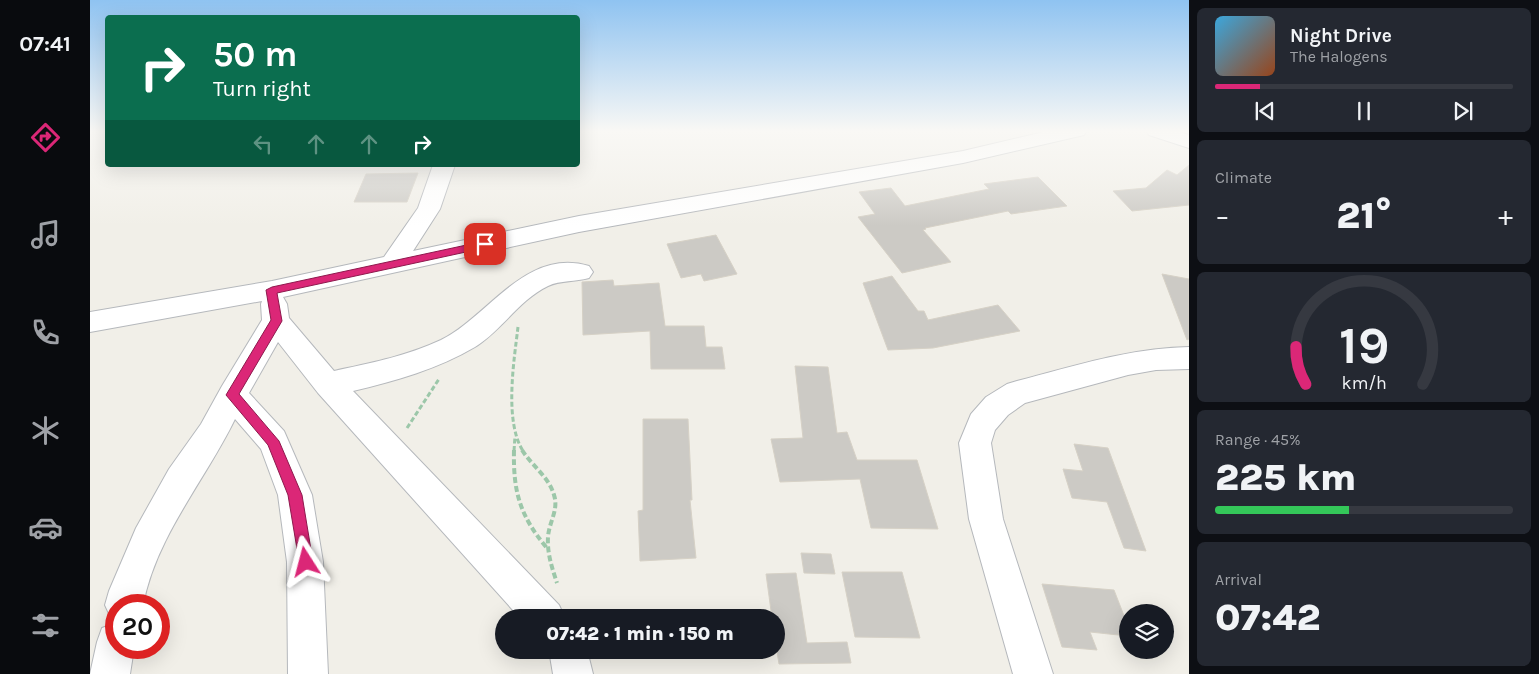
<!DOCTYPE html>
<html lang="en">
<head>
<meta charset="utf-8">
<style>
  body { margin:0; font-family:Karla,sans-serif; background:#242831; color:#f1f3f6; height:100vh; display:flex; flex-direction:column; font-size:19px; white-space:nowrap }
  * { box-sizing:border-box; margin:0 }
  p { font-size:16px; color:#9ea1a6 }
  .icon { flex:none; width:28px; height:28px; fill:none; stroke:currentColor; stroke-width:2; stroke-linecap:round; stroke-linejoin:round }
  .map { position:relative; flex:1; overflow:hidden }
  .panel { display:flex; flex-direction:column; gap:8px; padding:8px; background:#0d0f14; width:350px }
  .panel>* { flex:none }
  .guide { position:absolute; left:15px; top:15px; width:475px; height:152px; border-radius:5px; box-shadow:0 5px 20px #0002; background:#0b6e4f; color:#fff; overflow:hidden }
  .tools { position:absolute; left:1029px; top:604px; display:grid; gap:10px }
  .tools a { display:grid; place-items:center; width:55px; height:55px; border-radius:50%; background:#171b24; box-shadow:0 5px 20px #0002; font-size:25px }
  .speed { position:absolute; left:15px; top:594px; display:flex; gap:10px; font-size:25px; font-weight:700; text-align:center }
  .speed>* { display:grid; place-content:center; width:65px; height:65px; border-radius:50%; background:#171b24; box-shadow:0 5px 20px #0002; line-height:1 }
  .speed .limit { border:8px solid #d22; background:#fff; color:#111 }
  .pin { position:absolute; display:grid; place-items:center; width:42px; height:42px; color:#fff; margin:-21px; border-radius:10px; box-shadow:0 2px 8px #0006 }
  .me { position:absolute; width:55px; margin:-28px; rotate:351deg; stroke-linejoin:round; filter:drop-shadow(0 0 4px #0008) }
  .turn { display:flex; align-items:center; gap:18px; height:105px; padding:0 25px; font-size:22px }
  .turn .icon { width:65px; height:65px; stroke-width:2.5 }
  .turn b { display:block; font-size:35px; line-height:42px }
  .lanes { display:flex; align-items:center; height:48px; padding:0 25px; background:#0003; justify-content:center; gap:25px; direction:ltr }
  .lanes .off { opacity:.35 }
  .big { font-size:38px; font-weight:800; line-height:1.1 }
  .panel .card { flex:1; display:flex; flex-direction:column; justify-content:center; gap:8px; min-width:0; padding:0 18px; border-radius:8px; background:#242831 }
  .panel .dial { align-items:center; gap:0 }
  .dial svg { height:130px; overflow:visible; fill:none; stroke:#363941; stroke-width:7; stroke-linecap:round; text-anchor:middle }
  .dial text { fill:#f1f3f6; stroke:none }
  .song { display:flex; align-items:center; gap:15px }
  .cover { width:60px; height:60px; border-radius:8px; background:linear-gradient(135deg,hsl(200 70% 55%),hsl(20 70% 35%)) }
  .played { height:5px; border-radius:2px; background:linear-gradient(90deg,#db2777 15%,#363941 15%) }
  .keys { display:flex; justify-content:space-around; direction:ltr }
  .heat { display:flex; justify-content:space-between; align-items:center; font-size:28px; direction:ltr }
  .charge { height:8px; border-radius:4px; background:linear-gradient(90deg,#34c759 45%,#363941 0) }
  .trip { position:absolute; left:405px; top:609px; width:290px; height:50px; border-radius:25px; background:#171b24; box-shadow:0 5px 20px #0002; font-weight:800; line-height:50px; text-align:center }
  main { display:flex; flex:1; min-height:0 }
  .tabs { display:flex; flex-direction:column; width:90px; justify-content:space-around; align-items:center; background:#090b0e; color:#9ea1a6 }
  .tabs .icon { width:35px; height:35px }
  .tabs .active { color:#db2777 }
  .tabs b { font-size:22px; color:#f1f3f6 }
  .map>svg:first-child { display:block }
  .building { fill:#cccac5; stroke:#d6d1c6 }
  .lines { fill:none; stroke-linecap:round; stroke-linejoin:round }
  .minor-casing { stroke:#b5b8bc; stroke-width:2 }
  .path-far1 { stroke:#9cc7a9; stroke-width:3; stroke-dasharray:5 2.5; stroke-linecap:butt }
  .path { stroke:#9cc7a9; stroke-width:4; stroke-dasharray:6 3; stroke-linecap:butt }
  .minor { fill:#fff; fill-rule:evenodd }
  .route { fill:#db2777; stroke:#8e194d }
</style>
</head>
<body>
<main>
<nav class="tabs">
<b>07:41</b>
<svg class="icon active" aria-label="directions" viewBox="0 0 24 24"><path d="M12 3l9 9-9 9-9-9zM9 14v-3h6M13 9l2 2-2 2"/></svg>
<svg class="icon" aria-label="music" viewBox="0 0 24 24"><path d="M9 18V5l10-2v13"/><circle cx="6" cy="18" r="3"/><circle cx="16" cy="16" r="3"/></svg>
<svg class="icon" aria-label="phone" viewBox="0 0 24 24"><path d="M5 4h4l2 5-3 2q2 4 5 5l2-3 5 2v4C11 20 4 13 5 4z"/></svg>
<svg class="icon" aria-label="climate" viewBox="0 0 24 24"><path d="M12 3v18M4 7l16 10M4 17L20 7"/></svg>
<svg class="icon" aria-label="car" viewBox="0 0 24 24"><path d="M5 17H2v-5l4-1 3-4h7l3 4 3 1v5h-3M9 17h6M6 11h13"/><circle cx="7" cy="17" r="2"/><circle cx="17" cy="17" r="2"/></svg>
<svg class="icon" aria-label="filters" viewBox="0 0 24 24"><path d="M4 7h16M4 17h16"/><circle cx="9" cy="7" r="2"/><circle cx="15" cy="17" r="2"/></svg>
</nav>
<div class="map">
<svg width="1099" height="674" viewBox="0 0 1099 674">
  <rect width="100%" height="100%" fill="#f1efe8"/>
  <path class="building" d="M 1099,165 L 1099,205 L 1042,211 L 1023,191 L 1056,188 L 1077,170 L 1087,175 Z
    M 328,173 L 317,202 L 264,202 L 276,174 Z
    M 948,177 L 977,206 L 921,214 L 918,211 L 835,228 L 836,229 L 833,230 L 861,262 L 812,273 L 768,217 L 785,214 L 769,192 L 801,188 L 815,206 L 899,189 L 894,184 Z
    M 626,235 L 647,274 L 614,281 L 611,274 L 591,278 L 577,244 Z
    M 1072,274 L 1099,279 L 1099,339 L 1097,340 Z
    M 802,276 L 828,311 L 834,311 L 838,320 L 908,305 L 930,331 L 843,348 L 798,350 L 773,283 Z
    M 523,280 L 524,286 L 569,283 L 575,326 L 614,326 L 616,347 L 632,347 L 635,369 L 561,369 L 560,331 L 493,335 L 492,282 Z
    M 705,366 L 738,367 L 747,433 L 757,432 L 767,460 L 827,460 L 848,529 L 781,528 L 770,479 L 690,482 L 681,439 L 713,438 Z
    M 553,419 L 598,419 L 602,500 L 600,500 L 606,558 L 550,561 L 548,511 L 553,510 Z
    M 984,444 L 1018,448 L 1056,551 L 1034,548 L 1017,502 L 982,498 L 973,469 L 993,471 Z
    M 711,553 L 741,554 L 745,574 L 714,573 Z
    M 752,572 L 812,572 L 830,638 L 765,637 Z
    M 706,573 L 717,643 L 757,642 L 761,663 L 689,664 L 686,646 L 686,618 L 682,618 L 676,574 Z
    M 952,584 L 1024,590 L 1038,626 L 1038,636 L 1000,632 L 1007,650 L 972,647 Z"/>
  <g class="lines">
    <g class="minor-casing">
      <path id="minor" d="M 958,131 L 997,131 L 994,135 L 873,163 L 489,232 L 193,297 L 197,304 L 199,318 L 244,371 C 280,363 317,356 351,340 C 399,316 436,247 499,266 L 503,272 L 499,278 C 486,282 470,280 458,286 C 429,300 412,330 385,347 C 348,369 305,381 263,391 L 469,605 L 475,618 L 430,618 L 228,393 L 188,342 L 159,393 L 194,431 L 222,495 L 233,562 L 238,674 L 198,674 L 197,562 L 188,495 L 171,449 L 145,419 C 115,481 66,536 53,605 L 26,605 L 26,620 L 21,618 L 15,605 L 19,591 L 46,528 L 79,469 L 111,424 L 132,386 L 172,320 L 171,304 L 172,301 L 0,332 L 0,312 L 182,281 L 294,257 L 328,208 L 343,165 L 365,165 L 350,209 L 323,251 L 489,216 L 873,151 Z
        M 1056,131 L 1087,131 L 1099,135 L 1099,148 L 1059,135 Z
        M 1099,347 L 1099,369 L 1066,370 L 1038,375 L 935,403 L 918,415 L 905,430 L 901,443 L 913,519 L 963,674 L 923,674 L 879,519 L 869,443 L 881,414 L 896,397 L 917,384 L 927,381 C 984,366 1040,348 1099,347 Z
        M 26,623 L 26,648 L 44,648 L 40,674 L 0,674 L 7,642 L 12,628 Z
        M 459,650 L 497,650 L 503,674 L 463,674 Z"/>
    </g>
    <path class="path-far1" d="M 428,327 C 424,361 414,421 433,451
      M 317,428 L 349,379
      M 424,451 L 425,436"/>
    <path class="path" d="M 424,450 C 423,492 430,516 457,548
      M 432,450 C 442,466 459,477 464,495 C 469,510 459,522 458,537 C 457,553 462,568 467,583"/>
    <use href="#minor" class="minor"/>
  </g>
  <linearGradient id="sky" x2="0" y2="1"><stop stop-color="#8fc3f1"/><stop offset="0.58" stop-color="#f9f8f5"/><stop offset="1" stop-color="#f9f8f5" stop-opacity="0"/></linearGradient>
  <rect width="1099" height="226" fill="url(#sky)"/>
  <path class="route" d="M 395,241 L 399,242 L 399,247 L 187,293 L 192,321 L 149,394 L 189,441 L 212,495 L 223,562 L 221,567 L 216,570 L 210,567 L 198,495 L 178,445 L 136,395 L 181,320 L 176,290 L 182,287 Z"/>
</svg>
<div class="tools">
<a><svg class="icon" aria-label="layers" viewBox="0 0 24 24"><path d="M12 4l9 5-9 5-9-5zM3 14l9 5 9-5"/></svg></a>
</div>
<div class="speed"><div class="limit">20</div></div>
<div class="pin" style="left:395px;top:244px;background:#d93025"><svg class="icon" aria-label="arrive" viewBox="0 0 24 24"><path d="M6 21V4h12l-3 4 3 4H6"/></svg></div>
<svg class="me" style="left:216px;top:562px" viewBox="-20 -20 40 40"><path d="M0-17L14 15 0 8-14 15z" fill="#db2777" stroke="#fff" stroke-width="4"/></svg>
<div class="trip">07:42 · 1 min · 150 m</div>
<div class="guide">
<div class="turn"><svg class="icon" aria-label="right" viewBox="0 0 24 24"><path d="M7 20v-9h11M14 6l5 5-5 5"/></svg><div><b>50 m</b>Turn right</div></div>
<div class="lanes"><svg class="icon off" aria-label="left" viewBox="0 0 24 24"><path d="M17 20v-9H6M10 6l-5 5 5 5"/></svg><svg class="icon off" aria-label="ahead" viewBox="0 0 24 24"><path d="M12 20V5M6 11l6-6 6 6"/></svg><svg class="icon off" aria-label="ahead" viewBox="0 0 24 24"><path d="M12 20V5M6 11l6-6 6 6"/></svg><svg class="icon" aria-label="right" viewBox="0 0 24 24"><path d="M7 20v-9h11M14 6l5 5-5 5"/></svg></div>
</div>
</div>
<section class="panel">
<div class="card">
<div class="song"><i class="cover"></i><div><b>Night Drive</b><p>The Halogens</p></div></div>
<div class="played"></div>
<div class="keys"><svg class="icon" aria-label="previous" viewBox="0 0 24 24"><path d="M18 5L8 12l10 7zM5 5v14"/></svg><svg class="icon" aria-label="pause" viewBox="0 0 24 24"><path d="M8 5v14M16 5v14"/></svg><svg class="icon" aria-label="next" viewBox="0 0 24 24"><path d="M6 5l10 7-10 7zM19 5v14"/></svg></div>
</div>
<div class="card"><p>Climate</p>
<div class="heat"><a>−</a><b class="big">21°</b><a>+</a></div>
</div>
<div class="card dial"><svg viewBox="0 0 100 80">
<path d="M14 69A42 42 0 1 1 86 69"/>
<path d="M14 69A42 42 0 0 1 8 46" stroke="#db2777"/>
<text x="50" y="56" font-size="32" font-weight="700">19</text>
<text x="50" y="72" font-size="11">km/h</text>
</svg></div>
<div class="card"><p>Range · 45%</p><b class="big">225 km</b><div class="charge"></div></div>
<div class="card"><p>Arrival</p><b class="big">07:42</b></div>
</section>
</main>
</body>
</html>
